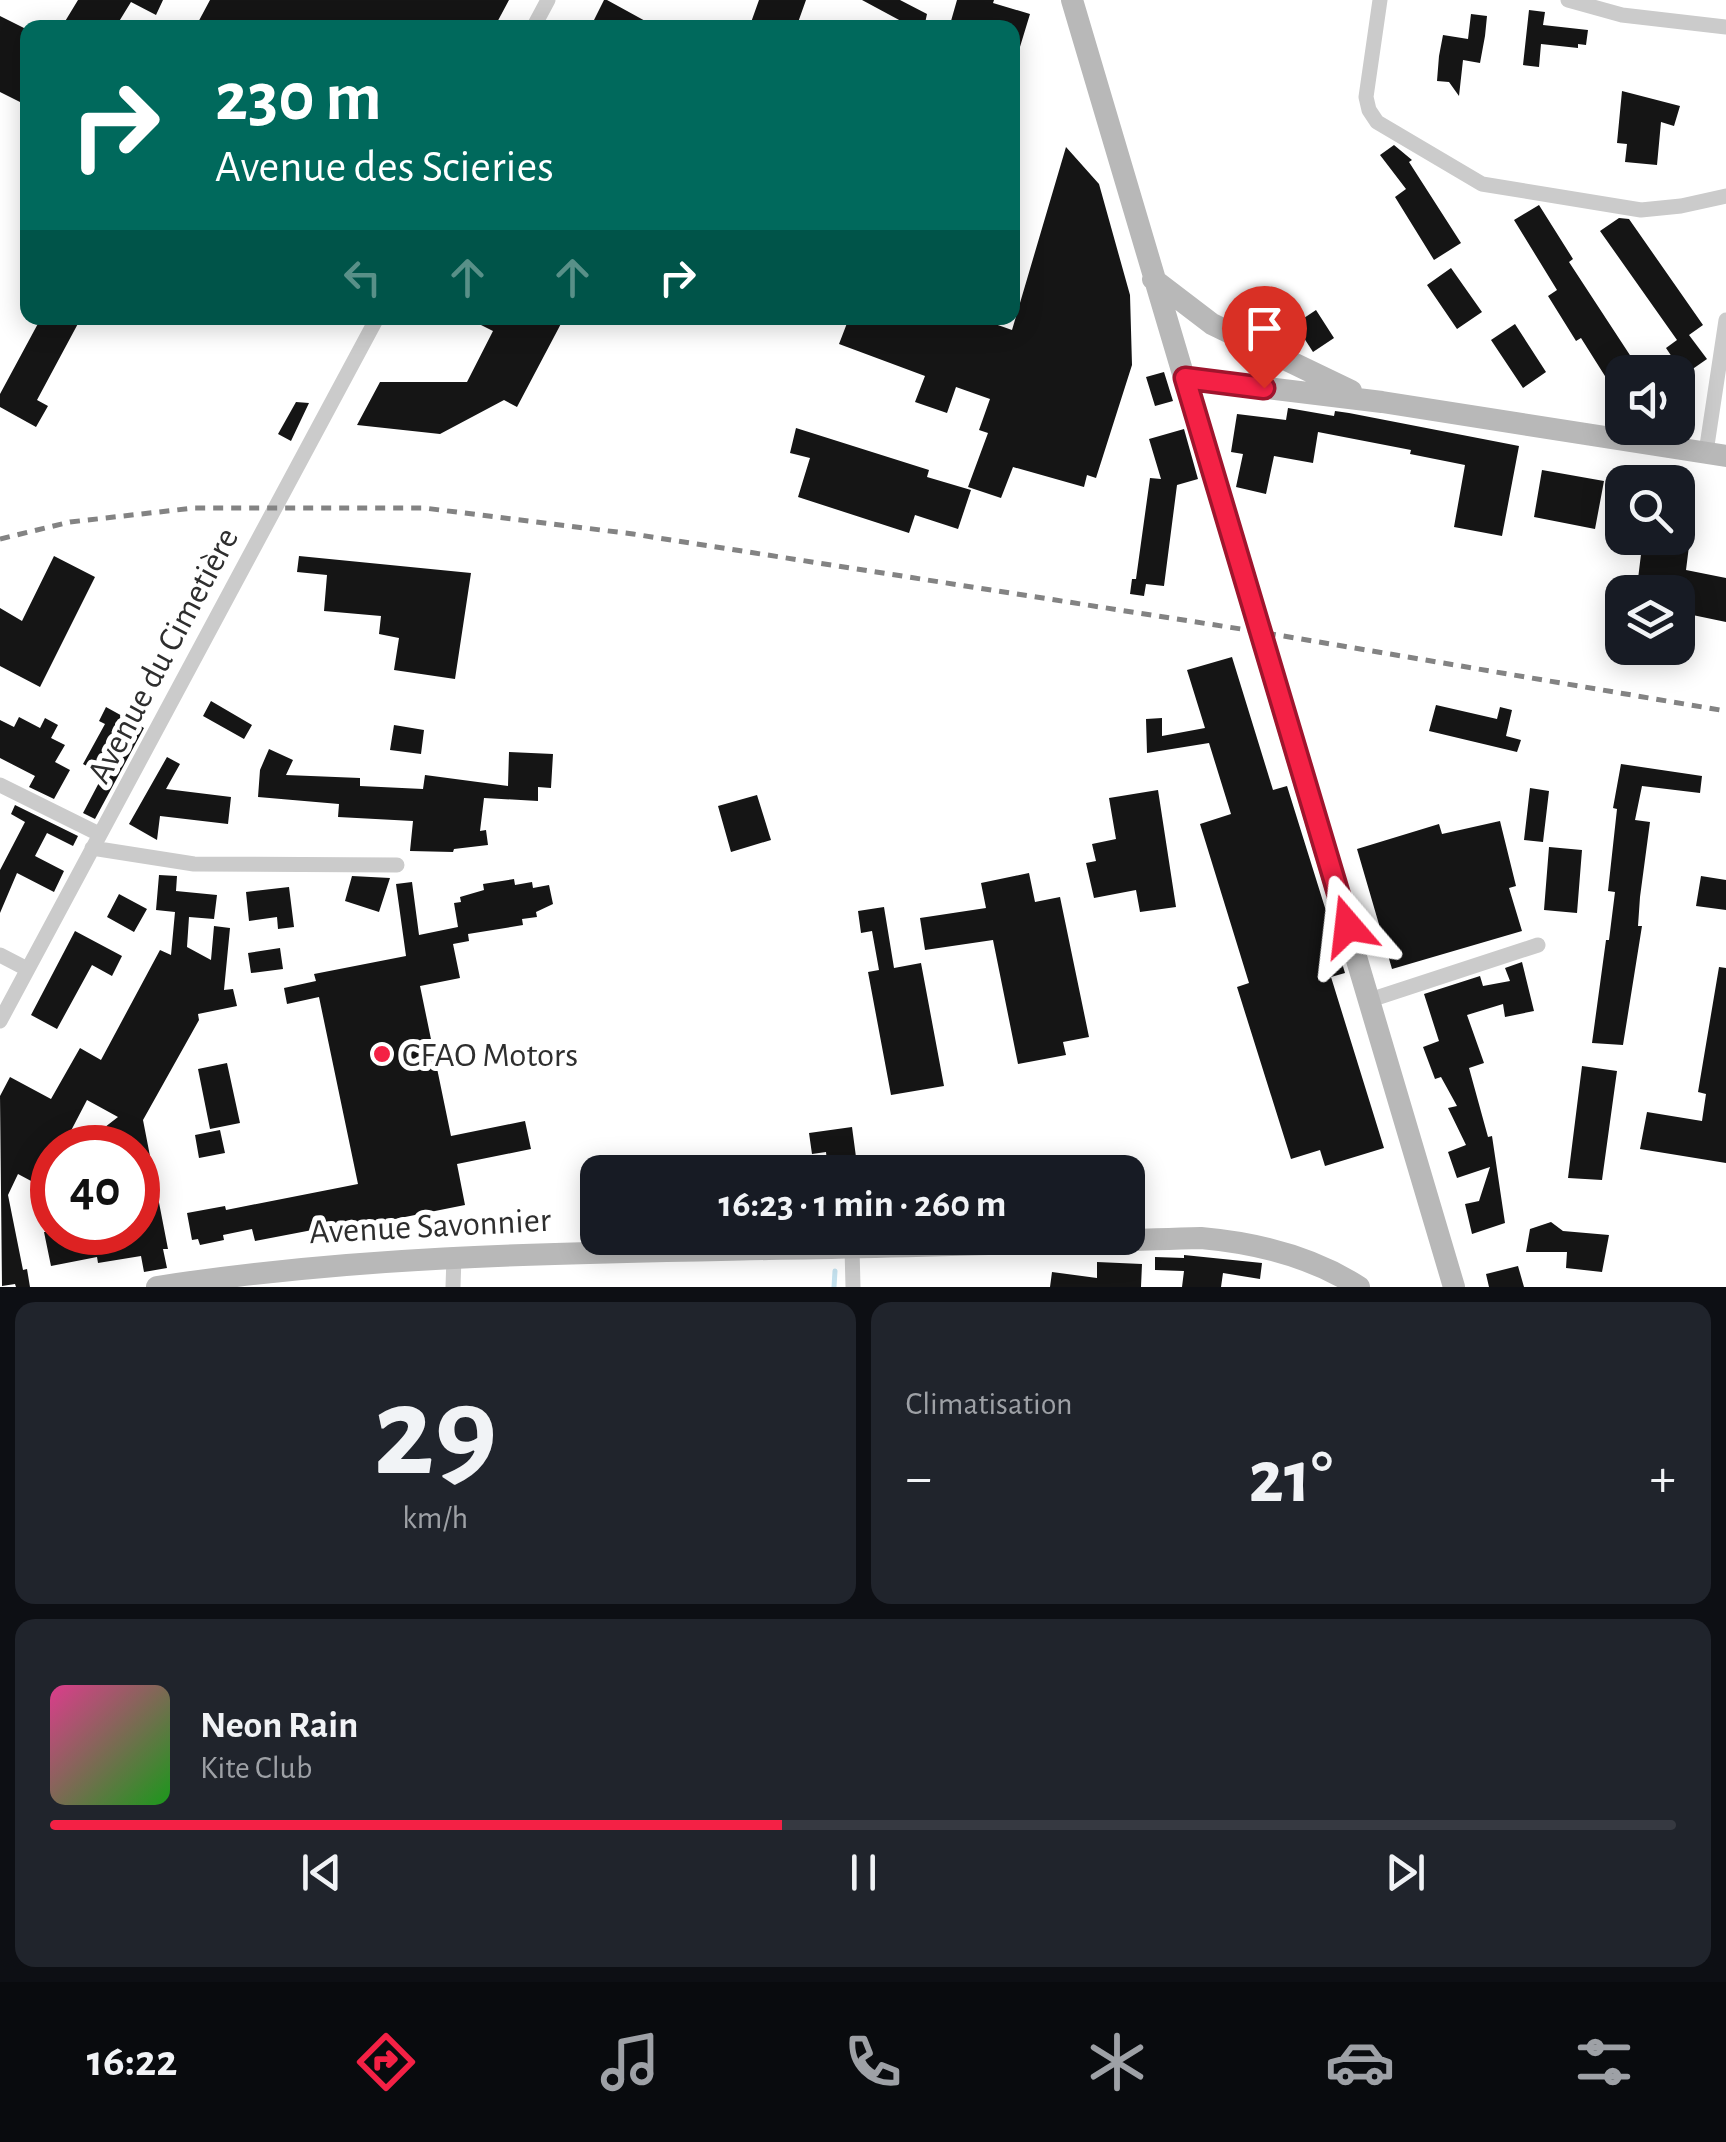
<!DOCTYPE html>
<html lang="fr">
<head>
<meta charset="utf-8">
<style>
  body { margin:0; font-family:"Alegreya Sans",sans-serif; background:#20242c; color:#f1f3f6; height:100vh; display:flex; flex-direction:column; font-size:38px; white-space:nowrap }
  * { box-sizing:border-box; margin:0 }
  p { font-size:32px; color:#9ea1a6 }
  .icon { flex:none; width:55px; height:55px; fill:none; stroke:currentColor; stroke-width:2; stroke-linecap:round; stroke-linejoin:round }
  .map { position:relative; height:1287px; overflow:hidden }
  .sheet { display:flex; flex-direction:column; gap:15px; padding:15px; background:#0d0f14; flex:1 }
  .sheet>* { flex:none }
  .banner { position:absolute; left:20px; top:20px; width:1000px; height:305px; border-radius:20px; box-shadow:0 5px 25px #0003; background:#00695c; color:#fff; overflow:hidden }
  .buttons { position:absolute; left:1605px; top:355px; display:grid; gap:20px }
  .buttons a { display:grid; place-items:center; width:90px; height:90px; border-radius:20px; background:#171b24; box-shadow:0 5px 25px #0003; font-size:50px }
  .speed { position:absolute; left:30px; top:1125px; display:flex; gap:20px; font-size:50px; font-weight:700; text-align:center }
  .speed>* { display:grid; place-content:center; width:130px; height:130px; border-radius:50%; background:#171b24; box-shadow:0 5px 25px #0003; line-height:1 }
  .speed .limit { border:15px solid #d22; background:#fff; color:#111 }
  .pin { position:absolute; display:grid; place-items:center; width:85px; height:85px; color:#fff; margin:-102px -42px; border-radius:50% 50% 50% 0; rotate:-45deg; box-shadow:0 0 10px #0007 }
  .pin .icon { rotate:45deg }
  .me { position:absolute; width:110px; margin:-55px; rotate:343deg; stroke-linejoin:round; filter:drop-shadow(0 0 8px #0008) }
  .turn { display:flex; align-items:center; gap:35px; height:210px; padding:0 30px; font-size:45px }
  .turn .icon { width:130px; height:130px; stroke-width:2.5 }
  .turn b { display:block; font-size:70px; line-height:85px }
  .lanes { display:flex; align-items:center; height:95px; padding:0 30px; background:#0003; justify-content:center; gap:50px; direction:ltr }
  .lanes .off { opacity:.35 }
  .big { font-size:75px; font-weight:700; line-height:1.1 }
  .sheet .card { flex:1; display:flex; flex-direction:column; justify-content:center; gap:15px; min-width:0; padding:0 35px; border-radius:20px; background:#20242c }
  .sheet .dial { align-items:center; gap:0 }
  .dial b { font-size:130px; line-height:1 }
  .song { display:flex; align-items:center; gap:30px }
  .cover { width:120px; height:120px; border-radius:15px; background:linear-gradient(135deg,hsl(330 70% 55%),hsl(120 70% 35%)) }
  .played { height:10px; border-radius:5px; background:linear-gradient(90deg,#f42145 45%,#363941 45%) }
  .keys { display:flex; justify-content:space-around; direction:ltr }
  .heat { display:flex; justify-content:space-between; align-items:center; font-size:55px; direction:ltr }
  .sheet .tiles { flex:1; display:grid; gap:15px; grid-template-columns:1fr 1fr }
  .card:last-child { grid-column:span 2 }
  .trip { position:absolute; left:580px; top:1155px; width:565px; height:100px; border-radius:20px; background:#171b24; box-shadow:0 5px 25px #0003; font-weight:700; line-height:100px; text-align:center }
  .tab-bar { display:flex; height:160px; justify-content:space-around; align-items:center; background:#090b0e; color:#9ea1a6 }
  .tab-bar .icon { width:70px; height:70px }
  .tab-bar .current { color:#f42145 }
  .tab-bar b { font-size:45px; color:#f1f3f6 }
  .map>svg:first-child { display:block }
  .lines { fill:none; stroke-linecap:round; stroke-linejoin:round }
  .stream { stroke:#c5e2ef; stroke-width:5 }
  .building { fill:#151515 }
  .street { stroke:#cbcbcb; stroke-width:15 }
  .secondary { stroke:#b8b8b8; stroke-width:22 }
  .rail { stroke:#838383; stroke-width:5; stroke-dasharray:10 8; stroke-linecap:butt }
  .route-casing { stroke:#9f152d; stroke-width:25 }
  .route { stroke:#f42145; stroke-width:18 }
  .poi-dot { fill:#f42145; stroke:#fff; stroke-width:4 }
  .labels { text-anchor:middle; stroke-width:10; stroke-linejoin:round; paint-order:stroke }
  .street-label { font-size:35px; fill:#2e2e2e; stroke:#fff }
  .poi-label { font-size:35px; fill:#2e2e2e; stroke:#fff; text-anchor:start }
</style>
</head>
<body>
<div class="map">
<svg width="1726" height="1287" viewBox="0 0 1726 1287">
  <rect width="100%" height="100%" fill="#fff"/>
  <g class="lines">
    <path class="stream" d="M 834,1287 L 835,1271"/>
  </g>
  <path class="building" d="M 78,0 L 163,0 L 156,15 L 131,2 L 115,28 L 61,28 Z
    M 210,0 L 509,0 L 494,28 L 195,28 Z
    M 604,0 L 607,0 L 658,28 L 590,28 Z
    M 759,0 L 806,0 L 796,28 L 749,28 Z
    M 862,0 L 900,0 L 927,14 L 924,28 L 914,28 Z
    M 957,0 L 994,0 L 993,3 L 1030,14 L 1016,60 L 1012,59 L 1012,28 L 949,28 Z
    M 1529,10 L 1545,12 L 1543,25 L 1588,30 L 1586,45 L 1578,44 L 1578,48 L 1541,44 L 1539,67 L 1523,65 Z
    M 1471,14 L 1487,16 L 1485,36 L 1480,63 L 1463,60 L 1459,96 L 1449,82 L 1437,81 L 1439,56 L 1443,35 L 1468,39 Z
    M 0,16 L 28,30 L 28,106 L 0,92 Z
    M 1622,91 L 1680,106 L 1674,126 L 1661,122 L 1657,165 L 1625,162 L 1627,144 L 1617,143 Z
    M 1394,145 L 1412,160 L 1409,162 L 1461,243 L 1434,260 L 1395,197 L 1406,189 L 1380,155 Z
    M 1066,147 L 1099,184 L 1130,295 L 1132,365 L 1096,478 L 1087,475 L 1084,487 L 1013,467 L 1001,498 L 968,487 L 988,433 L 979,430 L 990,399 L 956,387 L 947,413 L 915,402 L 925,376 L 839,344 L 849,318 L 978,318 L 1012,330 Z
    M 1539,205 L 1573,259 L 1569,262 L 1641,372 L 1622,372 L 1622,416 L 1605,387 L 1610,384 L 1581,338 L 1576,341 L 1548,296 L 1557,290 L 1514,220 Z
    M 1619,218 L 1629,219 L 1703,325 L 1689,335 L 1707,359 L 1684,375 L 1666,348 L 1677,340 L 1600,231 Z
    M 1451,268 L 1482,312 L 1457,329 L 1427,285 Z
    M 1316,310 L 1334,338 L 1313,352 L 1295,324 Z
    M 41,318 L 81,318 L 37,400 L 48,406 L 36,427 L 0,407 L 0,394 Z
    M 467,318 L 564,318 L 517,407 L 504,400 L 440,434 L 357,425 L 380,382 L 467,382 L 493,331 Z
    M 1515,324 L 1546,372 L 1523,388 L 1491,340 Z
    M 1164,372 L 1173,401 L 1155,406 L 1146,377 Z
    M 296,402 L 309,403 L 291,441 L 278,434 Z
    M 1288,408 L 1334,416 L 1335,411 L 1349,413 L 1519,446 L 1502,536 L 1454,527 L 1465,465 L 1410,454 L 1411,450 L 1318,432 L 1313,463 L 1274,456 L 1266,494 L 1236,487 L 1243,454 L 1231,452 L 1237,414 L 1286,420 Z
    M 796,428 L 929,470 L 927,477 L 971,490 L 958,529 L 915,515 L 909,533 L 798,497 L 810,458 L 790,453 Z
    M 1184,429 L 1198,479 L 1177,485 L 1164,586 L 1146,584 L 1144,596 L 1130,594 L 1132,579 L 1136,579 L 1150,478 L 1161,479 L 1149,439 Z
    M 1542,470 L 1604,481 L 1595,529 L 1534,517 Z
    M 1643,538 L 1690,538 L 1686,570 L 1726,578 L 1726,622 L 1683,613 L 1687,593 L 1637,587 Z
    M 54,556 L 95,577 L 40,687 L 0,666 L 0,608 L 22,621 Z
    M 299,556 L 471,573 L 455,679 L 394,670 L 399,638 L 379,634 L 381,616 L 324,611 L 327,575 L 297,572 Z
    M 1232,657 L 1273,790 L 1287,786 L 1336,943 L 1345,973 L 1331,977 L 1384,1148 L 1325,1166 L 1320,1150 L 1291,1159 L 1237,987 L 1249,983 L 1200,824 L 1231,814 L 1209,743 L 1147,753 L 1146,719 L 1162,718 L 1162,736 L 1205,728 L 1187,670 Z
    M 211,701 L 252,725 L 244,739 L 203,716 Z
    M 1436,705 L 1497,719 L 1500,707 L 1512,710 L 1506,736 L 1521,740 L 1517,752 L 1429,731 Z
    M 106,707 L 144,728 L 95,819 L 83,813 L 103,775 L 83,764 L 105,724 L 99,721 Z
    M 19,717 L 40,728 L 45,718 L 58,725 L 51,738 L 65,745 L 55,762 L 70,770 L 54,799 L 29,787 L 35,776 L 0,758 L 0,720 L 14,727 Z
    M 394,725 L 424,730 L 421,754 L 390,750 Z
    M 269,749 L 293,760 L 286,775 L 360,778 L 360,786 L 423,789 L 425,775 L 508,786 L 509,752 L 553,754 L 551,788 L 538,787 L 538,801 L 484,798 L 480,831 L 486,830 L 488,845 L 454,849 L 453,852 L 410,851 L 413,821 L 338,817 L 339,804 L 258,797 L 260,770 Z
    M 167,757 L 180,764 L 166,789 L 231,797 L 228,824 L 160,816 L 157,840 L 129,824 Z
    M 1621,764 L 1702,776 L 1700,793 L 1642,786 L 1635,820 L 1650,822 L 1640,897 L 1638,926 L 1642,926 L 1623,1045 L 1592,1043 L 1606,940 L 1609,940 L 1615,892 L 1608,891 L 1617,809 L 1613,808 Z
    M 1530,788 L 1549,791 L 1543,842 L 1524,840 Z
    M 1158,790 L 1176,907 L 1140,912 L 1136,890 L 1094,898 L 1086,863 L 1096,861 L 1092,844 L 1116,839 L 1109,798 Z
    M 757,795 L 771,840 L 731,852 L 718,806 Z
    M 15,805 L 78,836 L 73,846 L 47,833 L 35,856 L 64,871 L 54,892 L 17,873 L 0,913 L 0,870 L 25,822 L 11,814 Z
    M 1500,821 L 1516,886 L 1509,888 L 1522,931 L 1392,969 L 1357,849 L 1439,824 L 1442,834 Z
    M 1549,847 L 1582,850 L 1577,913 L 1544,910 Z
    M 1029,873 L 1035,902 L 1060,897 L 1089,1037 L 1063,1042 L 1066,1055 L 1018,1064 L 993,940 L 925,950 L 920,918 L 986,908 L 981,883 Z
    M 159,875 L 177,876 L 176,891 L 217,895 L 214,919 L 189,917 L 187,947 L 211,960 L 214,926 L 230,928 L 224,990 L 233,989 L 237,1006 L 198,1014 L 199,1020 L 143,1120 L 168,1249 L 163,1249 L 167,1268 L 144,1272 L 141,1256 L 98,1263 L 97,1257 L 51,1266 L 44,1232 L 138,1232 L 138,1148 L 78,1148 L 118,1117 L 87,1100 L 62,1148 L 52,1148 L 52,1176 L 47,1176 L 44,1161 L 33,1182 L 18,1174 L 8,1195 L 23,1270 L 27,1269 L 30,1287 L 16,1287 L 15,1284 L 2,1286 L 0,1096 L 10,1077 L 51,1099 L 80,1048 L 101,1060 L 160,950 L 171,955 L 175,912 L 156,910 Z
    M 352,876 L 390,878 L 379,912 L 345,901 Z
    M 1701,876 L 1726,880 L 1726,910 L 1696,906 Z
    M 514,879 L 515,885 L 532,882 L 533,888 L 549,885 L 553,904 L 536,912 L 537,917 L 522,919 L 523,925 L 468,934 L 469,941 L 453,944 L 460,978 L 420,986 L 451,1136 L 525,1121 L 531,1149 L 457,1164 L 465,1205 L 355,1227 L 354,1222 L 255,1241 L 252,1229 L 223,1235 L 224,1240 L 200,1245 L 198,1239 L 192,1240 L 187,1213 L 225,1206 L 226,1210 L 358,1184 L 319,997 L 287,1004 L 284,988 L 316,981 L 314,974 L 406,956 L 396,884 L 412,882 L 419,935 L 458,927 L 454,903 L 461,902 L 460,897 L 484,890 L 483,884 Z
    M 289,887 L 294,927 L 278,929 L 277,917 L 249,921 L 246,892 Z
    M 119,894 L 147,909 L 134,932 L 107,917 Z
    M 884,907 L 894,968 L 921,963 L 944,1086 L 891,1095 L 868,972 L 879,970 L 872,931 L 861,933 L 858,911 Z
    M 75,931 L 122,956 L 112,976 L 92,965 L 57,1029 L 31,1015 Z
    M 280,948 L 283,969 L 251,973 L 248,953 Z
    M 1522,962 L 1534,1011 L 1505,1017 L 1503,1004 L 1467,1015 L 1484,1063 L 1469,1068 L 1488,1137 L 1492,1136 L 1505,1223 L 1472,1234 L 1465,1204 L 1479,1201 L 1490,1167 L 1457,1178 L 1448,1152 L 1466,1145 L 1448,1108 L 1457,1106 L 1441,1077 L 1435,1079 L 1423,1047 L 1439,1041 L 1424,994 L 1480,976 L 1483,986 L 1510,981 L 1505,968 Z
    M 1719,967 L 1726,968 L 1726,1163 L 1640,1149 L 1647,1112 L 1702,1121 L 1706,1094 L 1698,1092 Z
    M 227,1063 L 240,1123 L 210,1129 L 198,1069 Z
    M 1582,1066 L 1617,1071 L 1602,1180 L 1568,1178 Z
    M 852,1127 L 858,1172 L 828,1172 L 826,1152 L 812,1154 L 809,1133 Z
    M 220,1130 L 225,1153 L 199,1158 L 195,1135 Z
    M 1551,1222 L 1563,1231 L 1609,1235 L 1602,1272 L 1566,1268 L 1567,1252 L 1526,1252 L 1530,1229 Z
    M 1184,1255 L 1262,1263 L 1260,1279 L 1223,1273 L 1221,1287 L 1182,1287 L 1184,1271 L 1155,1270 L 1155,1257 L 1184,1258 Z
    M 1097,1262 L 1142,1264 L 1141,1287 L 1050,1287 L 1052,1272 L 1097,1278 Z
    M 1518,1266 L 1524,1287 L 1489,1287 L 1486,1274 Z"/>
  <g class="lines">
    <path class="street" d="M 1380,0 L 1366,97 L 1369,110 L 1377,122 L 1482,184 L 1641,210 L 1681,206 L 1726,196
      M 1568,0 L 1622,15 L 1726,27
      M 533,28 L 548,0
      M 1706,452 L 1726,320
      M 0,785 L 99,834
      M 92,848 L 194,864 L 397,865
      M 0,955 L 27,969
      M 1370,1000 L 1538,945
      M 0,1021 L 377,318
      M 852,1248 L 853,1287
      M 453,1287 L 454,1257"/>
    <path class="secondary" d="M 1072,0 L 1454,1287
      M 1153,279 L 1212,324 L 1351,391
      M 1185,378 L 1382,402 L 1726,456
      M 157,1287 C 361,1255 563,1253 769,1249 C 913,1247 1057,1242 1201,1238 C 1257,1243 1311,1256 1359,1287"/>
    <path class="rail" d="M 0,539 L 70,522 L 194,508 L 424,508 L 633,534 L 1260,632 L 1726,711"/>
  </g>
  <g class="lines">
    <g class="route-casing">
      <path id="route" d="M 1264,388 L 1185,378 L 1348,926"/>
    </g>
    <use href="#route" class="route"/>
  </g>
  <circle class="poi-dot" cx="382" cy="1054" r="10"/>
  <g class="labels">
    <g class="street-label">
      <text transform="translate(162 655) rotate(-62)" y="12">Avenue du Cimetière</text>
      <text transform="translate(430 1225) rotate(-3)" y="12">Avenue Savonnier</text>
    </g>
    <g class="poi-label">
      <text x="402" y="1066">CFAO Motors</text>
    </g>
  </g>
</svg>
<div class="buttons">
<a><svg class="icon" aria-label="sound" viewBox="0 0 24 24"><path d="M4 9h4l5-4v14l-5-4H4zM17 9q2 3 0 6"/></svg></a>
<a><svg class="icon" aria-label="search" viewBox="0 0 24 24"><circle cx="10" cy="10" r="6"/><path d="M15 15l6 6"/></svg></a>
<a><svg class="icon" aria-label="layers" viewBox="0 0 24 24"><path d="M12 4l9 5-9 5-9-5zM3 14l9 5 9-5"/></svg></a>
</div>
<div class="speed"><div class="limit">40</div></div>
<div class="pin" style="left:1264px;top:388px;background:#d93025"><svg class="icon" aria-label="arrive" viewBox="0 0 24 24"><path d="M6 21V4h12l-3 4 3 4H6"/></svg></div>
<svg class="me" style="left:1348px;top:926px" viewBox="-20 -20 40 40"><path d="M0-17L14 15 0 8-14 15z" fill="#f42145" stroke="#fff" stroke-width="4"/></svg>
<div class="trip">16:23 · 1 min · 260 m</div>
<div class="banner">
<div class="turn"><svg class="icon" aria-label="right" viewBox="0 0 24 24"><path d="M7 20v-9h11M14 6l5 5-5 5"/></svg><div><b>230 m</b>Avenue des Scieries</div></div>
<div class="lanes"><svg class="icon off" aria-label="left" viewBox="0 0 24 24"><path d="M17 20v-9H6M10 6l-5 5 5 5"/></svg><svg class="icon off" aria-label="ahead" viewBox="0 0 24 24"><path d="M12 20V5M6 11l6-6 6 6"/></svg><svg class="icon off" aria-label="ahead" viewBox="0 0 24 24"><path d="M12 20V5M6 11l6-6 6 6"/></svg><svg class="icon" aria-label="right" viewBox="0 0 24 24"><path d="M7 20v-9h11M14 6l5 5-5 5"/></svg></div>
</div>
</div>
<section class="sheet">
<div class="tiles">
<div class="card dial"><b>29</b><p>km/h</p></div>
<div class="card"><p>Climatisation</p>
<div class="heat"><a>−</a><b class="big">21°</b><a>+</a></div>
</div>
<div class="card">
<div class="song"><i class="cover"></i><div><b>Neon Rain</b><p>Kite Club</p></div></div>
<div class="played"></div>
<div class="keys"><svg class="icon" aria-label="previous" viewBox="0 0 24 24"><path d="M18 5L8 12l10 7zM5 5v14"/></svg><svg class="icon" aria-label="pause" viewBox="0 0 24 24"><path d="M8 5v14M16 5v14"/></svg><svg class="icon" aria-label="next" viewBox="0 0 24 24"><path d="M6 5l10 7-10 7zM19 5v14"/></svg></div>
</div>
</div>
</section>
<nav class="tab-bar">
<b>16:22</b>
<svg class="icon current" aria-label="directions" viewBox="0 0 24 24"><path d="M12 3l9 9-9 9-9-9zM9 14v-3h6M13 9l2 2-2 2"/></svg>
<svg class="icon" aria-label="music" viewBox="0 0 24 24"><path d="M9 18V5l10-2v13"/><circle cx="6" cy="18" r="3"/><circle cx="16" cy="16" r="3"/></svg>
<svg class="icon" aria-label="phone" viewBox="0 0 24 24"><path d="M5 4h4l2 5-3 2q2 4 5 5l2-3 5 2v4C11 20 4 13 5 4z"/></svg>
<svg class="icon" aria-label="climate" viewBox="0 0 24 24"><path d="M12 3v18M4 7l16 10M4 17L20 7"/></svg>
<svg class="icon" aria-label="car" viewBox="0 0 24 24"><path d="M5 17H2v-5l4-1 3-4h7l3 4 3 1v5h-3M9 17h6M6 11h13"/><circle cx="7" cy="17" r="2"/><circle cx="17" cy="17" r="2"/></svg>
<svg class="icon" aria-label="filters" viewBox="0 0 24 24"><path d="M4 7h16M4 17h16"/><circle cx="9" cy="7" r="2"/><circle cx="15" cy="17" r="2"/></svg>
</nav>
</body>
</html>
